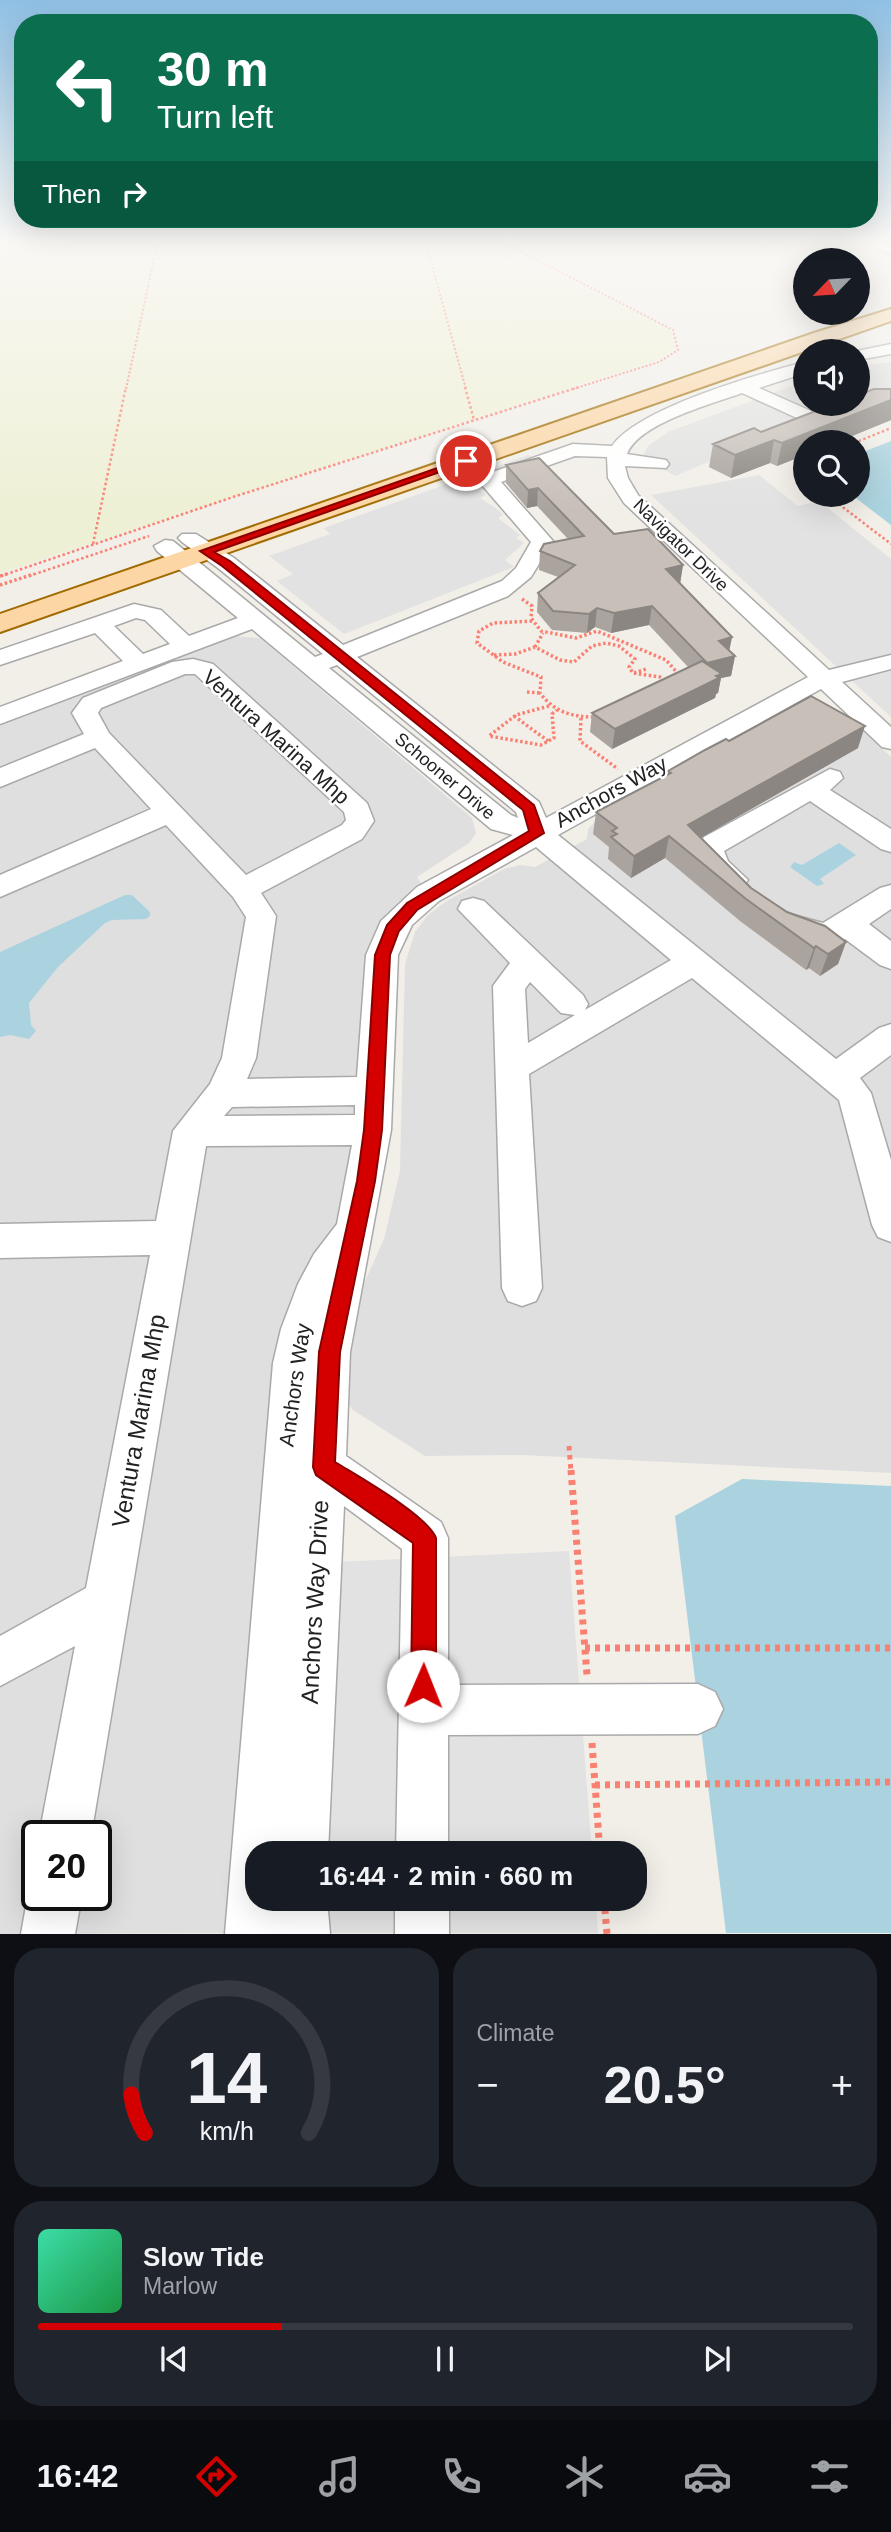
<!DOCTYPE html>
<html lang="en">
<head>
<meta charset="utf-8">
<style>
  body { margin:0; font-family:Arial,sans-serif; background:#20242c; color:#f1f3f6; height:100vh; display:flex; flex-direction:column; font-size:26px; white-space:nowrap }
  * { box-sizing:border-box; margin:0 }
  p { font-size:23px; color:#9ea1a6 }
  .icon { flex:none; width:38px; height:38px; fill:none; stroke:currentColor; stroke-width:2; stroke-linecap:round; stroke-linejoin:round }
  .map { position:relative; height:1934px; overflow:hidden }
  .panel { display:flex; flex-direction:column; gap:14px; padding:14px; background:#0d0f14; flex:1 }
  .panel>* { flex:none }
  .hud { position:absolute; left:14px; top:14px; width:864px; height:214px; border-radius:28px; box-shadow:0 7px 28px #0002; background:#0b6e4f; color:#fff; overflow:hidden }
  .needle { width:46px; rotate:245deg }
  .tools { position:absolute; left:793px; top:248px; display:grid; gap:14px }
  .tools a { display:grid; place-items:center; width:77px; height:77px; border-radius:50%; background:#171b24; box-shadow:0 7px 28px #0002; font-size:35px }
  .speed { position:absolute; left:21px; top:1820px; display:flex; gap:14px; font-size:35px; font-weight:700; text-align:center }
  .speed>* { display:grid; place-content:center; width:91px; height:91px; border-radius:50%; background:#171b24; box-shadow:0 7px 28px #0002; line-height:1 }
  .speed .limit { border:4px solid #111; border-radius:10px; background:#fff; color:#111 }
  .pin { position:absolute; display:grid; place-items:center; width:60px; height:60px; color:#fff; margin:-30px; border:4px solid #fff; border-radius:50%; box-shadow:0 2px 7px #0007 }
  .me { position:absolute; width:77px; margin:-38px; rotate:1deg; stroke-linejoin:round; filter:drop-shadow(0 0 5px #0008) }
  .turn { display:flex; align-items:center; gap:24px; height:147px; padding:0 28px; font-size:32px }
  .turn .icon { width:91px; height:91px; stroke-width:2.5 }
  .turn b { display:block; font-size:49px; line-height:60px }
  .then { display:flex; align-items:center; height:66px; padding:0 28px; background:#0003; gap:14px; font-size:26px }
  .big { font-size:52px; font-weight:600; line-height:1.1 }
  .panel .widget { flex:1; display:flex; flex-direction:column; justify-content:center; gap:10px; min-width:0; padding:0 24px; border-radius:28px; background:#20242c }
  .panel .dial { align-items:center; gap:0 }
  .dial svg { height:182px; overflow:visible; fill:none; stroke:#363941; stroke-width:7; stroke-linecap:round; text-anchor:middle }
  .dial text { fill:#f1f3f6; stroke:none }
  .song { display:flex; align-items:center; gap:21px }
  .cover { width:84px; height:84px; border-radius:10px; background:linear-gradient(135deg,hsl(160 70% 55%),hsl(140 70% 35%)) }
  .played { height:7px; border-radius:4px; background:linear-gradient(90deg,#d40000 30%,#363941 30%) }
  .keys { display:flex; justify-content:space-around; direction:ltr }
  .heat { display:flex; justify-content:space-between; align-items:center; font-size:38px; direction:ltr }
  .panel .tiles { flex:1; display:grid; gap:14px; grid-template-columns:1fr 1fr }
  .widget:last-child { grid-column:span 2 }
  .trip { position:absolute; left:245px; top:1841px; width:402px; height:70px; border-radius:28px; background:#171b24; box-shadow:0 7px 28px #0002; font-weight:600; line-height:70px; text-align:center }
  .menu { display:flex; height:112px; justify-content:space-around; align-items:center; background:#090b0e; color:#9ea1a6 }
  .menu .icon { width:49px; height:49px }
  .menu .selected { color:#d40000 }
  .menu b { font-size:32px; color:#f1f3f6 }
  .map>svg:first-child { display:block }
  .residential { fill:#e0dfdf; fill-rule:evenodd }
  .farmland { fill:#eef0d5 }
  .parking { fill:#e2e2e2 }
  .water { fill:#aad3df }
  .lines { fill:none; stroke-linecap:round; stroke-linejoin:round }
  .minor-casing { stroke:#a9a9a9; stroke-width:3 }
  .major-casing { stroke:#a06b00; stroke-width:4 }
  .path-far4 { stroke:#fa8072; stroke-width:2; stroke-dasharray:2 2; stroke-linecap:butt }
  .path-far3 { stroke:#fa8072; stroke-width:2.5; stroke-dasharray:2.5 2.5; stroke-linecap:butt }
  .path-far2 { stroke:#fa8072; stroke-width:3.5; stroke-dasharray:2.5 2.5; stroke-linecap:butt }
  .path-far1 { stroke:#fa8072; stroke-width:5; stroke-dasharray:4.5 4.5; stroke-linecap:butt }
  .path { stroke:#fa8072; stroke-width:7; stroke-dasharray:5 5; stroke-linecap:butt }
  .minor { fill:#fff; fill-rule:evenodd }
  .major { fill:#fcd6a4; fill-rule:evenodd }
  .wall { fill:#aba49e }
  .shaded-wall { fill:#8b8681 }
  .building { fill:#c7bfb8; stroke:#8b8681; stroke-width:2 }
  .route { fill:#d40000; stroke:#8a0000; stroke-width:2 }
  .labels { text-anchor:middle; stroke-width:5; stroke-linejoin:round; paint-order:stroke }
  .far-street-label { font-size:18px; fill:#222; stroke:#fff }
  .street-label { font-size:21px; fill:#222; stroke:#fff }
  .near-street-label { font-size:24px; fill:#222; stroke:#fff }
</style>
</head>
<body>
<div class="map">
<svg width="891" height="1934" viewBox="0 0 891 1934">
  <rect width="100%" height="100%" fill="#f2efe9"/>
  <path class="residential" d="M 235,636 L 260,638 L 472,818 L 476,833 L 469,843 L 417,877 L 428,894 L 401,917 L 376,1091 L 288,1423 L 252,1933 L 0,1934 L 0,726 ZM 37,1836 L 96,1836 L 96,1895 L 37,1895 Z
    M 827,706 L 846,714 L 891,757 L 891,1473 L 522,1455 L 425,1456 L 353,1410 L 344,1397 L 341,1378 L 358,1297 L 384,1239 L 400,1171 L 405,964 L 415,932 L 428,915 L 445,902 L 504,869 L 520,865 L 535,867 L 587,839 L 588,829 L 595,822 L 808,708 Z"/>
  <path class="farmland" d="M 204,240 L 482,240 L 671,330 L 675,348 L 664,357 L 0,573 L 0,245 Z"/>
  <path class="parking" d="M 891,362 L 891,406 L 858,400 L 858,366 Z
    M 805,381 L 805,404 L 847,404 L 675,476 L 642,457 L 648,446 L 668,432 Z
    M 528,455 L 546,465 L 479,490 L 486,495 L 480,498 L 497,509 L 503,515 L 498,518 L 520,535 L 516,538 L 524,543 L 505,560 L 514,567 L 344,634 L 277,581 L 293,574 L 269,556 L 330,534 L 324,528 Z
    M 759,475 L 798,506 L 819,501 L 891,559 L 891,717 L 651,495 Z
    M 569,1551 L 592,1853 L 326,1853 L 337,1562 Z
    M 324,1899 L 596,1899 L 598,1933 L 327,1933 Z"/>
  <path class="water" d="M 891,441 L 891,525 L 852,495 L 858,495 L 858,454 Z
    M 839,843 L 856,855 L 820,879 L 824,884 L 817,886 L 790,867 L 794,862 L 802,865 Z
    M 125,895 L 132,895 L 150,912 L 150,916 L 146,919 L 112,920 L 105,923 L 58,967 L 29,1003 L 31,1025 L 36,1031 L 29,1039 L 10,1035 L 0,1037 L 0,952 Z
    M 742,1479 L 891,1486 L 891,1933 L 726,1933 L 675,1516 Z"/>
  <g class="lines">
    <g class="minor-casing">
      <path id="minor" d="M 860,240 L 878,240 L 891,246 L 891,255 Z
        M 891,344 L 891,354 L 858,360 L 858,352 L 852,352 Z
        M 805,362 L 805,373 L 759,388 L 811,411 L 814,415 L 811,419 L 799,419 L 742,393 C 712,404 639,423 627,454 L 666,460 L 669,464 L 666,468 L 625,466 L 628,478 L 638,495 L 829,670 L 891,655 L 891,669 L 842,682 L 891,727 L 891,749 L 882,747 L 821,689 L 558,835 L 836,1059 L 879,1028 L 891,1024 L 891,1055 L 860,1078 L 871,1093 L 891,1160 L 891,1242 L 878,1237 L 872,1225 L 839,1100 L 692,978 L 529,1074 L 542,1288 L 536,1301 L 522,1306 L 508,1301 L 502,1288 L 493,986 L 510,963 L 458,909 L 462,901 L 473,898 L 484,901 L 583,995 L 588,1004 L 585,1010 L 671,960 L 536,847 L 439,901 L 412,925 L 398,955 L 391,1130 L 350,1352 L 346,1456 L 441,1522 L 448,1538 L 448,1685 L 698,1684 L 715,1692 L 723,1709 L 715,1726 L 698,1734 L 448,1735 L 448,1853 L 396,1853 L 402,1549 L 344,1506 L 328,1853 L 257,1853 L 257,1899 L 327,1899 L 330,1934 L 225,1934 L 273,1363 L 281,1329 L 298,1284 L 314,1254 L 337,1224 L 352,1145 L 206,1146 L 91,1836 L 39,1836 L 75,1646 L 0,1686 L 0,1636 L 86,1588 L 150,1255 L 0,1258 L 0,1224 L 156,1221 L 173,1131 L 210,1084 L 222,1058 L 246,917 L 233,897 L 166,825 L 0,897 L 0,875 L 151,809 L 95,748 L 0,787 L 0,768 L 84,734 L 72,713 L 83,698 L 172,662 L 193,659 L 213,664 L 367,803 L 374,821 L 362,839 L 261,893 L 276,916 L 256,1058 L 247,1079 L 357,1077 L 366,955 L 381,921 L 417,887 L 513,835 L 491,829 L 252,629 L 0,724 L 0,707 L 123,661 L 95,633 L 0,665 L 0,650 L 134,604 L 161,610 L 189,636 L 238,618 L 157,551 L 154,546 L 165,540 L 173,541 L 315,657 L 323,654 L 218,568 L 182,542 L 178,538 L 182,534 L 196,534 L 234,558 L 343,645 L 502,581 L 516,568 L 531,542 L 481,484 L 478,480 L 481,476 L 573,444 L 612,446 C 639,408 758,374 805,362 ZM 575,456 L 607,457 L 608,478 L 624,503 L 808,677 L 546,818 L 539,802 L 357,657 L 508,596 L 531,577 L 553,541 L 501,482 ZM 136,618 L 145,620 L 170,644 L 143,654 L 114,626 ZM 337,665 L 516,812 L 518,818 L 511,815 L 329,668 ZM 185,674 L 195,674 L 344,812 L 346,820 L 342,825 L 246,875 L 109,733 L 98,713 L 101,708 ZM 530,982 L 561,1013 L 575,1015 L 528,1043 L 525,989 ZM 355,1105 L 355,1115 L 224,1116 L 232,1107 Z
        M 830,769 L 840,772 L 843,778 L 830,790 L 891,829 L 891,852 L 881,849 L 810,801 L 724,851 L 728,861 L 748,880 L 743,887 C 718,894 705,872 694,853 L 704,837 Z
        M 891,885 L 891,909 L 869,924 L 891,941 L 891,969 L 880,965 L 845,939 C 823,947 791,949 778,926 L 782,918 L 793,915 L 823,923 L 880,888 Z
        M 36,1876 L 37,1895 L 82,1895 L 75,1934 L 21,1934 L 28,1895 Z
        M 395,1899 L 449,1899 L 449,1934 L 395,1934 Z"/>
    </g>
    <g class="major-casing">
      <path id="major" d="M 891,309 L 891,321 L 0,632 L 0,614 L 814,333 Z"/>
    </g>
    <path class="path-far4" d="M 425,240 L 466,389
      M 498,240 L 673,330 L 678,350 L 659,362 L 573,389
      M 0,241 L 50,240
      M 126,389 L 158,240"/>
    <path class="path-far3" d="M 465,387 L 474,420
      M 854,443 L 891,428
      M 805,462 L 794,468 L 805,478
      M 827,495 L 891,544
      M 93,544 L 126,387
      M 1,576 L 233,497 L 579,387
      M 29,576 L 149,536"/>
    <path class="path-far2" d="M 0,576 L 7,574
      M 0,585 L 34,574
      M 522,599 L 532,606 L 531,618 L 541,631 L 576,638 L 597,631 L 666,660 L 681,677
      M 532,621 L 493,623 L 479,631 L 477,643 L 503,662 L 541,677 L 540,693 C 555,713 573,717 597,717
      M 535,647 L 543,633
      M 494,655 L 515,654 L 535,647 L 560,660 L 574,662 L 592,646 L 606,643 L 619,646 L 635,659 L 629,667 L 633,673 L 660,677 L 667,683
      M 634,673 L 646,669
      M 527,692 L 540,693
      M 549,706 L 516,715 L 489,736 L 541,745 L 554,738 L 552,714 L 557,710
      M 514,716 L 548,741
      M 581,718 L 580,741 L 618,769"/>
    <path class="path-far1" d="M 569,1446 L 571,1472"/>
    <path class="path" d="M 571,1470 L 587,1675
      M 585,1648 L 891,1648
      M 592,1743 L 600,1853
      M 595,1785 L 891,1782
      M 604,1899 L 607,1934"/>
    <use href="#minor" class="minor"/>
    <use href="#major" class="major"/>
  </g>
  <path class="wall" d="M 891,389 L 891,420 L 835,443 L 805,443 L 805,455 L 777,466 L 770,463 L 731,478 L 709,467 L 713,444 L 761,432 Z
    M 506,465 L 614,534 L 683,565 L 680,583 L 732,637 L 729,650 L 735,656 L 731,676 L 721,678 L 718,693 L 716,694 L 715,698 L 612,749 L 590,732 L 592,713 L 688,667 L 649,625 L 611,633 L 595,627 L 587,633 L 552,630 L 537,612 L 538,593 L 558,577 L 539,570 L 540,551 L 568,539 L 537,506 L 527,508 L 506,483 Z
    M 729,741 L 858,748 L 700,838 L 751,888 L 787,912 L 846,942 L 838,964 L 820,976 L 809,968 L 806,970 L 740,921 L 665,858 L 631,878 L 608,859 L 609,847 L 593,834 L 596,812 L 667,775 L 668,771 Z"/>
  <path class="shaded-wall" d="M 891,400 L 891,420 L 835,443 L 805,443 L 805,455 L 777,466 L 782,443 Z
    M 774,440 L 770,463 L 731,478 L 735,455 Z
    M 538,488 L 537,506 L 527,508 L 528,490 Z
    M 683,565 L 680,584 L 666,569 Z
    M 652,606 L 649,625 L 611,633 L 614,613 Z
    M 597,608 L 595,627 L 587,633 L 589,614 Z
    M 732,637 L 728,657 L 719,641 Z
    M 735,656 L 731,676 L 721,678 L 718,693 L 716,694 L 715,698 L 612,749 L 615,729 L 707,663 Z
    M 865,726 L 858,748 L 683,848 L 688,825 Z
    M 669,836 L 665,858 L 631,878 L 634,856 Z
    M 846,942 L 838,964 L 820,976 L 828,954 Z
    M 816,946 L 809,968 L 806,970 L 814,948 Z"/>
  <path class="building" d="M 874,389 L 891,389 L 891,400 L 782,443 L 774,440 L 735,455 L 713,444 L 754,428 L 761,432 L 834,404 L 858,404 L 858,395 Z
    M 539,458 L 614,534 L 648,529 L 683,565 L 666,569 L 732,637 L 719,641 L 735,656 L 707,663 L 652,606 L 614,613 L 597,608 L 589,614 L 553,611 L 538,593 L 575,565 L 540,551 L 544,544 L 584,536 L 538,488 L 528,490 L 506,465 Z
    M 702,661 L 722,674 L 716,676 L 719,678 L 615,729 L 592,713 Z
    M 811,696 L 865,726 L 688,825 L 751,888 L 787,912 L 825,926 L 846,942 L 828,954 L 816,946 L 814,948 L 746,899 L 669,836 L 634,856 L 611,837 L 617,834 L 612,831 L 617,828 L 596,812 L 671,773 L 668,771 L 705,750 L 726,739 L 729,741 Z"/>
  <linearGradient id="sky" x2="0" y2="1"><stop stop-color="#8fc0e4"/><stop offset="0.47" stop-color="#f9f8f5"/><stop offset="1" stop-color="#f9f8f5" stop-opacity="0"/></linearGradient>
  <rect width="891" height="510" fill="url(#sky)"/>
  <path class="route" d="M 463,459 L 471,461 L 214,552 L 230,561 L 534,805 L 544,833 L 417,910 L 399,931 L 390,955 L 382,1130 L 375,1181 L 340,1352 L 335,1462 C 359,1477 427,1515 436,1538 L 436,1686 L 432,1694 L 423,1698 L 415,1694 L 411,1686 L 413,1543 L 316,1475 L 313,1467 L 319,1352 L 357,1181 L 364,1130 L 375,955 L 387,925 L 407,903 L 529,831 L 523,810 L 222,566 L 200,551 Z"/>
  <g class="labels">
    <g class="far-street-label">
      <text transform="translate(681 545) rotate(44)" y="6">Navigator Drive</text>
      <text transform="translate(445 776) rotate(40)" y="6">Schooner Drive</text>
    </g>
    <g class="street-label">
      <text transform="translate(276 737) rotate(42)" y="7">Ventura Marina Mhp</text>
      <text transform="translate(611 792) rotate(-29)" y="7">Anchors Way</text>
      <text transform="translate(295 1385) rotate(-82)" y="7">Anchors Way</text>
    </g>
    <g class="near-street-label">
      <text transform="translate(139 1421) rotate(-80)" y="8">Ventura Marina Mhp</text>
      <text transform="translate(315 1602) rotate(-87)" y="8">Anchors Way Drive</text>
    </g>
  </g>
</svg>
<div class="tools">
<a><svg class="needle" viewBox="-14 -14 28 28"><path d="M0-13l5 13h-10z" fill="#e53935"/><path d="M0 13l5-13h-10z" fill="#9ea1a6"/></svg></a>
<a><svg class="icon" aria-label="sound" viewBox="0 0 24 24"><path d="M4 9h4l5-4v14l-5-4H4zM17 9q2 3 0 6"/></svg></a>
<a><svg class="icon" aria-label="search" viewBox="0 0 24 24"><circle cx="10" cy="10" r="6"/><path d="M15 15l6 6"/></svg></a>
</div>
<div class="speed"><div class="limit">20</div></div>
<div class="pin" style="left:466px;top:461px;background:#d93025"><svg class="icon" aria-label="arrive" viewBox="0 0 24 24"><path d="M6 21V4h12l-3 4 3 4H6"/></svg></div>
<svg class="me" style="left:423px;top:1686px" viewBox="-20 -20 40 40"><circle r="19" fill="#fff"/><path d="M0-13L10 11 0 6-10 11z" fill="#d40000"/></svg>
<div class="trip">16:44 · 2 min · 660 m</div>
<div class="hud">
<div class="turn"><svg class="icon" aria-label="left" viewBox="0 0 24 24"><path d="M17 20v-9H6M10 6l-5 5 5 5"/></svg><div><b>30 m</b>Turn left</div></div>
<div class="then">Then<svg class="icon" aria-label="right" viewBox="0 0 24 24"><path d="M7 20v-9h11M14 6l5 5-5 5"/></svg></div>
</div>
</div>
<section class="panel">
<div class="tiles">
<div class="widget dial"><svg viewBox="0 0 100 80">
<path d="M14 69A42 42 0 1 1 86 69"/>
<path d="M14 69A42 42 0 0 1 8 52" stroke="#d40000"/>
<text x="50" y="56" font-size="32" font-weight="700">14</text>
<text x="50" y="72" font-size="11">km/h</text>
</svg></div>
<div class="widget"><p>Climate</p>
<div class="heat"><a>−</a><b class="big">20.5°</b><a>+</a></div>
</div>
<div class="widget">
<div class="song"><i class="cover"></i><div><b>Slow Tide</b><p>Marlow</p></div></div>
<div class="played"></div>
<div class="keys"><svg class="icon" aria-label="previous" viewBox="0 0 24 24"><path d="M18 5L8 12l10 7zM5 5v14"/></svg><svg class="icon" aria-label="pause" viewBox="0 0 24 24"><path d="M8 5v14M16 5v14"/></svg><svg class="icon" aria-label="next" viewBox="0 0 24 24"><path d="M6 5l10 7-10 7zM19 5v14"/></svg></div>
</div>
</div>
</section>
<nav class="menu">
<b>16:42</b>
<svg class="icon selected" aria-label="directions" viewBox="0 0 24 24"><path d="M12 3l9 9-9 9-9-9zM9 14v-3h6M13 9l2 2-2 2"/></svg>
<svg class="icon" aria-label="music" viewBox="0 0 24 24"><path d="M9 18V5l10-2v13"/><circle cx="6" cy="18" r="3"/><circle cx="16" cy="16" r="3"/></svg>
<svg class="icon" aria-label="phone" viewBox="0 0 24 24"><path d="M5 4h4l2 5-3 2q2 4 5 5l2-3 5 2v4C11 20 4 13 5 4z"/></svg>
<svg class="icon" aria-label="climate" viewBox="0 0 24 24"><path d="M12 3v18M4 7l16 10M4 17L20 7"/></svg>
<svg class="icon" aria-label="car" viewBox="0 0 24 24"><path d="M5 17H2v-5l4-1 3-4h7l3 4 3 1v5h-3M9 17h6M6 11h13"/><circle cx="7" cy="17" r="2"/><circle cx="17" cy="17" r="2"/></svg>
<svg class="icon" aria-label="filters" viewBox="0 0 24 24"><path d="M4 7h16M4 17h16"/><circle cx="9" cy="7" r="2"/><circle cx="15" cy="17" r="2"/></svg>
</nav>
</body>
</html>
